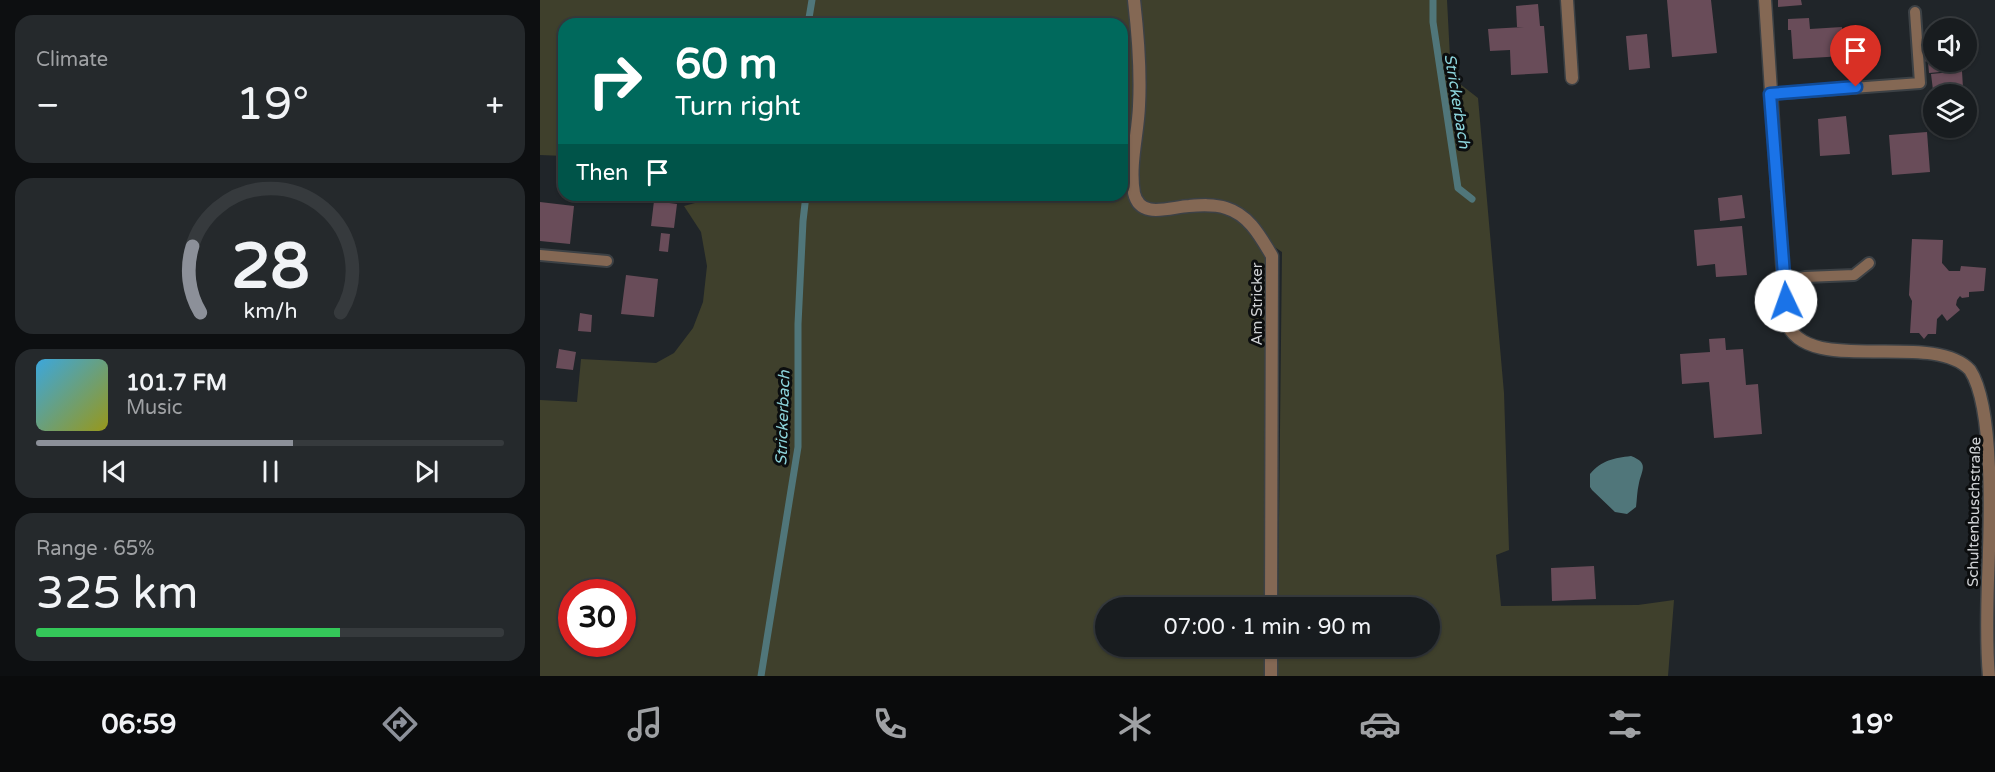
<!DOCTYPE html>
<html lang="en">
<head>
<meta charset="utf-8">
<style>
  body { margin:0; font-family:"Varela Round",sans-serif; background:#25292c; color:#f1f3f6; height:100vh; display:flex; flex-direction:column; font-size:22px; white-space:nowrap }
  * { box-sizing:border-box; margin:0 }
  p { font-size:20px; color:#9fa1a4 }
  .icon { flex:none; width:33px; height:33px; fill:none; stroke:currentColor; stroke-width:2; stroke-linecap:round; stroke-linejoin:round }
  .map { position:relative; flex:1; overflow:hidden }
  .sheet { display:flex; flex-direction:column; gap:15px; padding:15px; background:#0d0f11; width:540px }
  .sheet>* { flex:none }
  .hud { position:absolute; left:18px; top:18px; width:570px; height:183px; border-radius:18px; box-shadow:0 2px 4px #0004,0 0 0 2px #363a3d; background:#00695c; color:#fff; overflow:hidden }
  .buttons { position:absolute; left:1383px; top:18px; display:grid; gap:12px }
  .buttons a { display:grid; place-items:center; width:54px; height:54px; border-radius:50%; background:#181c1f; box-shadow:0 2px 4px #0004,0 0 0 2px #363a3d; font-size:30px }
  .speed { position:absolute; left:18px; top:579px; display:flex; gap:12px; font-size:30px; font-weight:700; text-align:center }
  .speed>* { display:grid; place-content:center; width:78px; height:78px; border-radius:50%; background:#181c1f; box-shadow:0 2px 4px #0004,0 0 0 2px #363a3d; line-height:1 }
  .speed .limit { border:9px solid #d22; background:#fff; color:#111 }
  .pin { position:absolute; display:grid; place-items:center; width:51px; height:51px; color:#fff; margin:-62px -26px; border-radius:50% 50% 50% 0; rotate:-45deg; box-shadow:0 0 6px #0007 }
  .pin .icon { rotate:45deg }
  .me { position:absolute; width:66px; margin:-33px; rotate:357deg; stroke-linejoin:round; filter:drop-shadow(0 0 4px #0008) }
  .turn { display:flex; align-items:center; gap:21px; height:126px; padding:0 18px; font-size:27px }
  .turn .icon { width:78px; height:78px; stroke-width:2.5 }
  .turn b { display:block; font-size:42px; line-height:51px }
  .then { display:flex; align-items:center; height:57px; padding:0 18px; background:#0003; gap:12px; font-size:22px }
  .big { font-size:45px; font-weight:600; line-height:1.1 }
  .sheet .card { flex:1; display:flex; flex-direction:column; justify-content:center; gap:9px; min-width:0; padding:0 21px; border-radius:18px; background:#25292c }
  .sheet .dial { align-items:center; gap:0 }
  .dial svg { height:156px; overflow:visible; fill:none; stroke:#363a3d; stroke-width:7; stroke-linecap:round; text-anchor:middle }
  .dial text { fill:#f1f3f6; stroke:none }
  .song { display:flex; align-items:center; gap:18px }
  .cover { width:72px; height:72px; border-radius:9px; background:linear-gradient(135deg,hsl(200 70% 55%),hsl(60 70% 35%)) }
  .played { height:6px; border-radius:3px; background:linear-gradient(90deg,#8c9099 55%,#363a3d 55%) }
  .keys { display:flex; justify-content:space-around; direction:ltr }
  .heat { display:flex; justify-content:space-between; align-items:center; font-size:33px; direction:ltr }
  .charge { height:9px; border-radius:4px; background:linear-gradient(90deg,#34c759 65%,#363a3d 0) }
  .trip { position:absolute; left:555px; top:597px; width:345px; height:60px; border-radius:30px; background:#181c1f; box-shadow:0 2px 4px #0004,0 0 0 2px #363a3d; font-weight:600; line-height:60px; text-align:center }
  .menu { display:flex; height:96px; justify-content:space-around; align-items:center; background:#0a0b0c; color:#9fa1a4 }
  .menu .icon { width:42px; height:42px }
  .menu .selected { color:#8c9099 }
  .menu b { font-size:27px; color:#f1f3f6 }
  main { display:flex; flex:1; min-height:0 }
  .map>svg:first-child { display:block }
  .green { fill:#3f402c; fill-rule:evenodd }
  .water { fill:#50767a }
  .lines { fill:none; stroke-linecap:round; stroke-linejoin:round }
  .stream { stroke:#50767a; stroke-width:7 }
  .building { fill:#694c59 }
  .lane-casing { stroke:#3c4145; stroke-width:14 }
  .street-casing { stroke:#3c4145; stroke-width:15 }
  .lane { stroke:#846854; stroke-width:10 }
  .street { stroke:#846854; stroke-width:12 }
  .route-casing { stroke:#114b97; stroke-width:15 }
  .route { stroke:#1a73e8; stroke-width:10 }
  .labels { text-anchor:middle; stroke-width:6; stroke-linejoin:round; paint-order:stroke }
  .street-label { font-size:15px; fill:#d0d2d5; stroke:#0c0e0f }
  .water-label { font-size:16px; font-style:italic; fill:#8cd4dc; stroke:#0c0e0f }
</style>
</head>
<body>
<main>
<section class="sheet">
<div class="card"><p>Climate</p>
<div class="heat"><a>−</a><b class="big">19°</b><a>+</a></div>
</div>
<div class="card dial"><svg viewBox="0 0 100 80">
<path d="M14 69A42 42 0 1 1 86 69"/>
<path d="M14 69A42 42 0 0 1 10 35" stroke="#8c9099"/>
<text x="50" y="56" font-size="32" font-weight="700">28</text>
<text x="50" y="72" font-size="11">km/h</text>
</svg></div>
<div class="card">
<div class="song"><i class="cover"></i><div><b>101.7 FM</b><p>Music</p></div></div>
<div class="played"></div>
<div class="keys"><svg class="icon" aria-label="previous" viewBox="0 0 24 24"><path d="M18 5L8 12l10 7zM5 5v14"/></svg><svg class="icon" aria-label="pause" viewBox="0 0 24 24"><path d="M8 5v14M16 5v14"/></svg><svg class="icon" aria-label="next" viewBox="0 0 24 24"><path d="M6 5l10 7-10 7zM19 5v14"/></svg></div>
</div>
<div class="card"><p>Range · 65%</p><b class="big">325 km</b><div class="charge"></div></div>
</section>
<div class="map">
<svg width="1455" height="676" viewBox="0 0 1455 676">
  <rect width="100%" height="100%" fill="#202529"/>
  <path class="green" d="M 0,0 L 907,0 L 911,77 L 938,98 L 964,393 L 969,550 L 956,555 L 961,606 L 1098,605 L 1134,600 L 1128,676 L 737,676 L 737,647 L 890,646 L 890,608 L 738,607 L 742,252 L 709,229 L 725,255 L 725,607 L 566,608 L 566,646 L 725,647 L 724,676 L 0,676 L 0,400 L 37,402 L 41,359 L 116,363 L 134,353 L 153,328 L 163,302 L 167,266 L 161,232 L 144,206 L 155,203 L 150,195 L 582,195 L 582,24 L 24,24 L 24,156 L 0,155 ZM 32,592 L 82,592 L 82,644 L 32,644 Z"/>
  <path class="water" d="M 1091,456 C 1109,463 1102,469 1099,483 C 1097,491 1097,499 1096,507 L 1087,514 L 1075,512 L 1052,490 L 1050,487 L 1050,474 C 1062,460 1074,458 1091,456 Z"/>
  <g class="lines">
    <path class="stream" d="M 893,0 L 893,22 L 918,188 L 932,199
      M 268,24 L 272,0
      M 221,676 L 258,447 L 258,324 L 263,221 L 266,195"/>
  </g>
  <path class="building" d="M 1127,0 L 1171,0 L 1177,53 L 1132,57 Z
    M 1238,0 L 1261,0 L 1262,5 L 1238,7 Z
    M 998,4 L 1000,26 L 1004,26 L 1008,73 L 971,75 L 970,50 L 950,51 L 948,29 L 984,27 L 977,27 L 976,6 Z
    M 1269,18 L 1270,29 L 1302,27 L 1304,56 L 1253,59 L 1251,30 L 1248,30 L 1248,19 Z
    M 1385,30 L 1394,30 L 1394,62 L 1423,62 L 1423,70 L 1389,73 L 1388,61 L 1382,62 L 1380,44 L 1387,44 Z
    M 1107,34 L 1110,68 L 1089,70 L 1086,36 Z
    M 1422,71 L 1423,88 L 1393,90 L 1391,74 Z
    M 1306,116 L 1310,154 L 1280,156 L 1278,119 Z
    M 1387,132 L 1390,172 L 1352,175 L 1349,135 Z
    M 1202,195 L 1205,218 L 1180,221 L 1178,198 Z
    M 114,201 L 137,204 L 134,228 L 111,226 Z
    M 0,202 L 34,206 L 30,244 L 0,241 Z
    M 1202,226 L 1207,275 L 1176,277 L 1175,264 L 1157,266 L 1154,230 Z
    M 121,233 L 130,234 L 128,252 L 119,251 Z
    M 1372,239 L 1403,240 L 1402,263 L 1409,271 L 1420,271 L 1421,266 L 1446,268 L 1444,291 L 1429,292 L 1429,297 L 1422,298 L 1420,296 L 1417,300 L 1416,305 L 1420,310 L 1407,321 L 1402,314 L 1397,319 L 1396,334 L 1388,334 L 1384,339 L 1379,333 L 1370,333 L 1372,301 L 1369,295 Z
    M 86,275 L 118,279 L 114,317 L 81,314 Z
    M 40,313 L 52,315 L 51,332 L 38,331 Z
    M 1185,338 L 1186,350 L 1203,349 L 1206,385 L 1218,384 L 1222,434 L 1174,438 L 1169,382 L 1142,384 L 1140,354 L 1170,352 L 1169,339 Z
    M 19,349 L 36,352 L 33,370 L 16,368 Z
    M 1054,566 L 1056,599 L 1012,601 L 1011,568 Z"/>
  <g class="lines">
    <g class="lane-casing">
      <path id="lane" d="M 1230,94 L 1380,83 L 1375,12
        M 0,255 L 67,261
        M 1245,281 L 1265,277 L 1314,275 L 1329,263"/>
    </g>
    <g class="street-casing">
      <path id="street" d="M 594,0 C 598,35 601,70 599,106 C 598,134 589,165 594,193 C 600,220 630,207 649,206 C 661,205 674,204 686,208 C 709,215 720,236 732,256 L 731,608
        M 1027,0 L 1032,78
        M 1225,0 L 1246,321 C 1265,378 1392,329 1430,370 C 1455,408 1450,530 1448,580 C 1447,612 1446,644 1449,676
        M 731,676 L 731,646"/>
    </g>
    <use href="#lane" class="lane"/>
    <use href="#street" class="street"/>
  </g>
  <g class="lines">
    <g class="route-casing">
      <path id="route" d="M 1246,301 L 1230,94 L 1316,87"/>
    </g>
    <use href="#route" class="route"/>
  </g>
  <g class="labels">
    <g class="street-label">
      <text transform="translate(717 304) rotate(-90)" y="5">Am Stricker</text>
      <text transform="translate(1434 512) rotate(-89)" y="5">Schultenbuschstraße</text>
    </g>
    <g class="water-label">
      <text transform="translate(918 101) rotate(81)" y="6">Strickerbach</text>
      <text transform="translate(242 418) rotate(-88)" y="6">Strickerbach</text>
    </g>
  </g>
</svg>
<div class="buttons">
<a><svg class="icon" aria-label="sound" viewBox="0 0 24 24"><path d="M4 9h4l5-4v14l-5-4H4zM17 9q2 3 0 6"/></svg></a>
<a><svg class="icon" aria-label="layers" viewBox="0 0 24 24"><path d="M12 4l9 5-9 5-9-5zM3 14l9 5 9-5"/></svg></a>
</div>
<div class="speed"><div class="limit">30</div></div>
<div class="pin" style="left:1316px;top:87px;background:#d93025"><svg class="icon" aria-label="arrive" viewBox="0 0 24 24"><path d="M6 21V4h12l-3 4 3 4H6"/></svg></div>
<svg class="me" style="left:1246px;top:301px" viewBox="-20 -20 40 40"><circle r="19" fill="#fff"/><path d="M0-13L10 11 0 6-10 11z" fill="#1a73e8"/></svg>
<div class="trip">07:00 · 1 min · 90 m</div>
<div class="hud">
<div class="turn"><svg class="icon" aria-label="right" viewBox="0 0 24 24"><path d="M7 20v-9h11M14 6l5 5-5 5"/></svg><div><b>60 m</b>Turn right</div></div>
<div class="then">Then<svg class="icon" aria-label="arrive" viewBox="0 0 24 24"><path d="M6 21V4h12l-3 4 3 4H6"/></svg></div>
</div>
</div>
</main>
<nav class="menu">
<b>06:59</b>
<svg class="icon selected" aria-label="directions" viewBox="0 0 24 24"><path d="M12 3l9 9-9 9-9-9zM9 14v-3h6M13 9l2 2-2 2"/></svg>
<svg class="icon" aria-label="music" viewBox="0 0 24 24"><path d="M9 18V5l10-2v13"/><circle cx="6" cy="18" r="3"/><circle cx="16" cy="16" r="3"/></svg>
<svg class="icon" aria-label="phone" viewBox="0 0 24 24"><path d="M5 4h4l2 5-3 2q2 4 5 5l2-3 5 2v4C11 20 4 13 5 4z"/></svg>
<svg class="icon" aria-label="climate" viewBox="0 0 24 24"><path d="M12 3v18M4 7l16 10M4 17L20 7"/></svg>
<svg class="icon" aria-label="car" viewBox="0 0 24 24"><path d="M5 17H2v-5l4-1 3-4h7l3 4 3 1v5h-3M9 17h6M6 11h13"/><circle cx="7" cy="17" r="2"/><circle cx="17" cy="17" r="2"/></svg>
<svg class="icon" aria-label="filters" viewBox="0 0 24 24"><path d="M4 7h16M4 17h16"/><circle cx="9" cy="7" r="2"/><circle cx="15" cy="17" r="2"/></svg>
<b>19°</b>
</nav>
</body>
</html>
